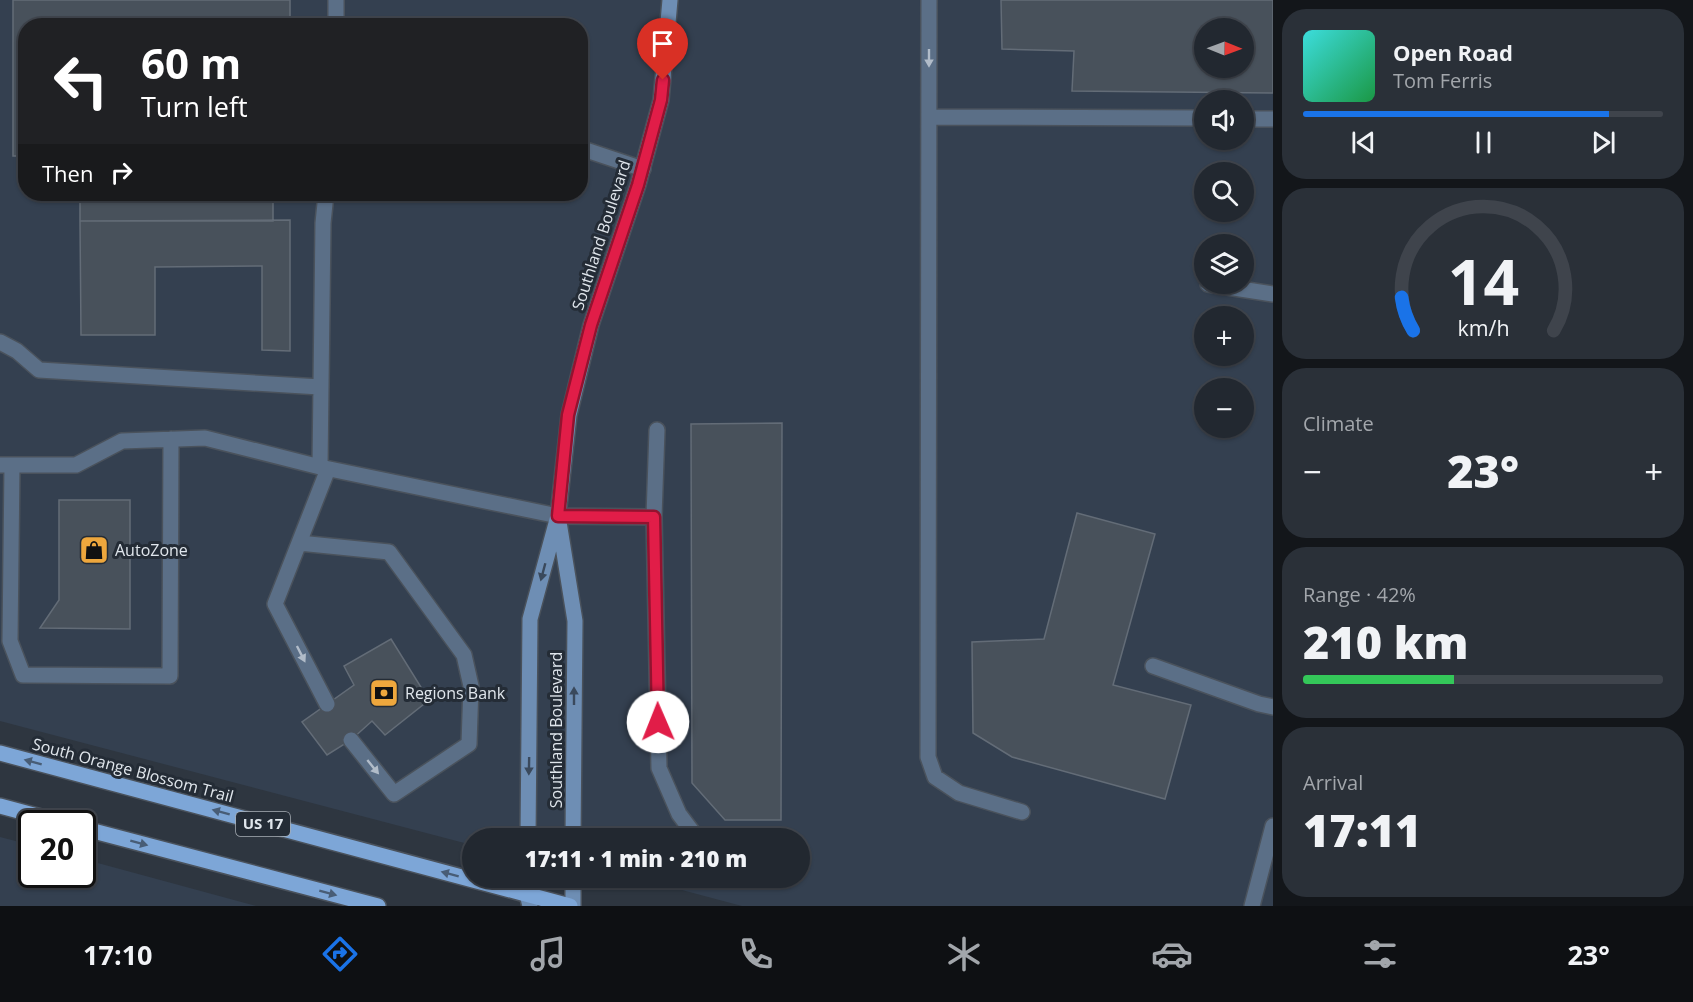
<!DOCTYPE html>
<html lang="en">
<head>
<meta charset="utf-8">
<style>
  body { margin:0; font-family:"Open Sans",sans-serif; background:#2a3038; color:#f1f3f6; height:100vh; display:flex; flex-direction:column; font-size:22px; white-space:nowrap }
  * { box-sizing:border-box; margin:0 }
  p { font-size:20px; color:#a2a6ab }
  .icon { flex:none; width:33px; height:33px; fill:none; stroke:currentColor; stroke-width:2; stroke-linecap:round; stroke-linejoin:round }
  .map { position:relative; flex:1; overflow:hidden }
  .side { display:flex; flex-direction:column; gap:9px; padding:9px; background:#13161a; width:420px }
  .side>* { flex:none }
  .hud { position:absolute; left:18px; top:18px; width:570px; height:183px; border-radius:24px; box-shadow:0 2px 4px #0004,0 0 0 2px #3f444c; background:#202124; color:#fff; overflow:hidden }
  .needle { width:39px; rotate:91deg }
  .buttons { position:absolute; left:1194px; top:18px; display:grid; gap:12px }
  .buttons a { display:grid; place-items:center; width:60px; height:60px; border-radius:50%; background:#222830; box-shadow:0 2px 4px #0004,0 0 0 2px #3f444c; font-size:30px }
  .speed { position:absolute; left:18px; top:810px; display:flex; gap:12px; font-size:30px; font-weight:700; text-align:center }
  .speed>* { display:grid; place-content:center; width:78px; height:78px; border-radius:50%; background:#222830; box-shadow:0 2px 4px #0004,0 0 0 2px #3f444c; line-height:1 }
  .speed .limit { border:3px solid #111; border-radius:9px; background:#fff; color:#111 }
  .pin { position:absolute; display:grid; place-items:center; width:51px; height:51px; color:#fff; margin:-62px -26px; border-radius:50% 50% 50% 0; rotate:-45deg; box-shadow:0 0 6px #0007 }
  .pin .icon { rotate:45deg }
  .me { position:absolute; width:66px; margin:-33px; rotate:359deg; stroke-linejoin:round; filter:drop-shadow(0 0 4px #0008) }
  .turn { display:flex; align-items:center; gap:21px; height:126px; padding:0 24px; font-size:27px }
  .turn .icon { width:78px; height:78px; stroke-width:2.5 }
  .turn b { display:block; font-size:42px; line-height:51px }
  .then { display:flex; align-items:center; height:57px; padding:0 24px; background:#0003; gap:12px; font-size:22px }
  .big { font-size:45px; font-weight:800; line-height:1.1 }
  .side .tile { flex:1; display:flex; flex-direction:column; justify-content:center; gap:9px; min-width:0; padding:0 21px; border-radius:24px; background:#2a3038 }
  .side .dial { align-items:center; gap:0 }
  .dial svg { height:156px; overflow:visible; fill:none; stroke:#3f444c; stroke-width:7; stroke-linecap:round; text-anchor:middle }
  .dial text { fill:#f1f3f6; stroke:none }
  .song { display:flex; align-items:center; gap:18px }
  .cover { width:72px; height:72px; border-radius:9px; background:linear-gradient(135deg,hsl(180 70% 55%),hsl(140 70% 35%)) }
  .played { height:6px; border-radius:3px; background:linear-gradient(90deg,#1a73e8 85%,#3f444c 85%) }
  .keys { display:flex; justify-content:space-around; direction:ltr }
  .heat { display:flex; justify-content:space-between; align-items:center; font-size:33px; direction:ltr }
  .charge { height:9px; border-radius:4px; background:linear-gradient(90deg,#34c759 42%,#3f444c 0) }
  .trip { position:absolute; left:462px; top:828px; width:348px; height:60px; border-radius:30px; background:#222830; box-shadow:0 2px 4px #0004,0 0 0 2px #3f444c; font-weight:800; line-height:60px; text-align:center }
  .dock { display:flex; height:96px; justify-content:space-around; align-items:center; background:#0e1013; color:#a2a6ab }
  .dock .icon { width:42px; height:42px }
  .dock .active { color:#1a73e8 }
  .dock b { font-size:27px; color:#f1f3f6 }
  main { display:flex; flex:1; min-height:0 }
  .map>svg:first-child { display:block }
  .built { fill:#344050; fill-rule:evenodd }
  .building { fill:#48515b; stroke:#636c77; stroke-width:1.5; fill-rule:evenodd }
  .lines { fill:none; stroke-linecap:round; stroke-linejoin:round }
  .lane-casing { stroke:#4a525c; stroke-width:18 }
  .street-casing { stroke:#4a525c; stroke-width:18 }
  .secondary-casing { stroke:#4a525c; stroke-width:18 }
  .primary-casing { stroke:#4a525c; stroke-width:18 }
  .lane { stroke:#5b6f87; stroke-width:15 }
  .street { stroke:#5b6f87; stroke-width:15 }
  .secondary { stroke:#6e8eb4; stroke-width:15 }
  .primary { stroke:#7da6d7; stroke-width:15 }
  .oneway { fill:#b1bcc9 }
  .oneway2 { fill:#3a495c }
  .oneway3 { fill:#485d76 }
  .route-casing { stroke:#92132f; stroke-width:15 }
  .route { stroke:#e11d48; stroke-width:10 }
  .labels { text-anchor:middle; stroke-width:6; stroke-linejoin:round; paint-order:stroke }
  .shield { fill:#242c36; stroke:#a8aeb5; stroke-width:1.5 }
  .shield-label { font-size:15px; font-weight:bold; fill:#e0e6ec }
  .street-label { font-size:16px; fill:#e0e6ec; stroke:#242c36 }
  .poi-label { font-size:16px; fill:#e0e6ec; stroke:#242c36; text-anchor:start }
</style>
</head>
<body>
<main>
<div class="map">
<svg width="1273" height="906" viewBox="0 0 1273 906">
  <rect width="100%" height="100%" fill="#2e3640"/>
  <path class="built" d="M 0,0 L 1273,0 L 1273,906 L 742,906 L 637,878 L 800,878 L 800,838 L 472,838 L 472,845 L 0,721 ZM 26,26 L 580,26 L 580,194 L 26,194 ZM 1204,28 L 1244,28 L 1244,68 L 1204,68 ZM 1204,100 L 1244,100 L 1244,140 L 1204,140 ZM 1204,172 L 1244,172 L 1244,212 L 1204,212 ZM 1204,244 L 1244,244 L 1244,284 L 1204,284 ZM 1204,316 L 1244,316 L 1244,356 L 1204,356 ZM 1204,388 L 1244,388 L 1244,428 L 1204,428 Z
    M 0,837 L 31,845 L 32,874 L 82,874 L 83,859 L 256,906 L 0,906 Z"/>
  <path class="building" d="M 13,0 L 290,0 L 290,26 L 26,26 L 26,156 L 13,156 Z
    M 1001,0 L 1273,0 L 1273,93 L 1072,91 L 1074,51 L 1002,49 ZM 1204,28 L 1244,28 L 1244,68 L 1204,68 Z
    M 80,194 L 273,194 L 273,221 L 80,221 Z
    M 290,220 L 290,351 L 262,350 L 262,266 L 155,267 L 155,335 L 81,335 L 80,221 Z
    M 782,423 L 781,820 L 725,820 L 692,783 L 691,424 Z
    M 59,500 L 130,500 L 130,629 L 40,628 L 59,600 Z
    M 1077,513 L 1155,534 L 1113,685 L 1191,705 L 1165,799 L 1012,757 L 973,733 L 972,642 L 1044,639 Z
    M 391,639 L 429,700 L 385,735 L 372,721 L 351,740 L 327,755 L 302,722 L 354,685 L 344,666 Z"/>
  <g class="lines">
    <g class="lane-casing">
      <path id="lane" d="M 929,0 L 928,757 L 935,777 L 959,793 L 1022,812
        M 336,26 L 336,0
        M 929,117 L 1204,118
        M 1244,119 L 1273,119
        M 583,149 L 643,169
        M 1208,284 L 1273,294
        M 0,342 L 17,351 L 39,370 L 320,387
        M 0,465 L 76,465 L 122,441 L 205,438 L 320,467 L 558,516 L 654,517 L 659,768 L 679,814 L 697,838
        M 12,465 L 10,641 L 23,675 L 170,676 L 171,439
        M 320,467 L 323,223 L 326,194
        M 654,517 L 657,430
        M 299,543 L 389,552 L 464,655 L 471,686 L 469,744 L 394,794 L 351,740
        M 1153,666 L 1259,704 L 1273,707
        M 327,704 L 275,604 L 328,469"/>
    </g>
    <g class="street-casing">
      <path id="street" d="M 1252,906 L 1273,826"/>
    </g>
    <g class="secondary-casing">
      <path id="secondary" d="M 559,522 L 575,621 L 573,838
        M 528,838 L 530,619 L 558,516 L 569,415 L 591,325 L 638,185 L 661,100 L 670,0
        M 527,878 L 527,894 L 530,906
        M 573,906 L 573,878"/>
    </g>
    <g class="primary-casing">
      <path id="primary" d="M 0,753 L 570,906
        M 0,806 L 67,824
        M 82,828 L 378,906"/>
    </g>
    <use href="#lane" class="lane"/>
    <use href="#street" class="street"/>
    <use href="#secondary" class="secondary"/>
    <use href="#primary" class="primary"/>
  </g>
  <defs><path id="oneway-solid" d="M-6-.8H1V-3.2L6.5 0L1 3.2V.8H-6Z" transform="scale(1.5)"/></defs>
  <g class="oneway">
    <use href="#oneway-solid" transform="translate(929 58) rotate(90)"/>
    <use href="#oneway-solid" transform="translate(301 654) rotate(63)"/>
    <use href="#oneway-solid" transform="translate(373 767) rotate(51)"/>
  </g>
  <g class="oneway2">
    <use href="#oneway-solid" transform="translate(543 572) rotate(105)"/>
    <use href="#oneway-solid" transform="translate(574 696) rotate(-90)"/>
    <use href="#oneway-solid" transform="translate(529 766) rotate(91)"/>
  </g>
  <g class="oneway3">
    <use href="#oneway-solid" transform="translate(33 762) rotate(-165)"/>
    <use href="#oneway-solid" transform="translate(221 812) rotate(-165)"/>
    <use href="#oneway-solid" transform="translate(139 843) rotate(15)"/>
    <use href="#oneway-solid" transform="translate(450 874) rotate(-165)"/>
    <use href="#oneway-solid" transform="translate(328 893) rotate(15)"/>
  </g>
  <g class="lines">
    <g class="route-casing">
      <path id="route" d="M 658,722 L 654,517 L 558,516 L 568,415 L 591,325 L 638,185 L 661,100 L 663,80"/>
    </g>
    <use href="#route" class="route"/>
  </g>
  <defs>
    <g id="shop-square" transform="scale(1.5)"><rect x="-9" y="-9" width="18" height="18" rx="4" fill="#eea73d" stroke="#242c36"/><path d="M-5-2.5h2.3a2.7 3.5 0 0 1 5.4 0H5L5.5 6h-11ZM-1.5-2.5h3a1.5 2.3 0 0 0-3 0Z" fill="#111"/></g>
    <g id="bank-square" transform="scale(1.5)"><rect x="-9" y="-9" width="18" height="18" rx="4" fill="#eea73d" stroke="#242c36"/><path d="M-6-4H6V4H-6ZM0-2.3a2.3 2.3 0 1 0 0 4.6a2.3 2.3 0 1 0 0-4.6Z" fill="#111"/></g>
  </defs>
  <g fill-rule="evenodd">
    <use href="#shop-square" x="94" y="550"/>
    <use href="#bank-square" x="384" y="693"/>
  </g>
  <g class="labels">
    <rect class="shield" x="236" y="812" width="54" height="24" rx="4.5"/>
    <g class="shield-label">
      <text x="263" y="829">US 17</text>
    </g>
    <g class="street-label">
      <text transform="translate(601 235) rotate(-72)" y="6">Southland Boulevard</text>
      <text transform="translate(556 730) rotate(-90)" y="6">Southland Boulevard</text>
      <text transform="translate(133 770) rotate(15)" y="6">South Orange Blossom Trail</text>
    </g>
    <g class="poi-label">
      <text x="115" y="556">AutoZone</text>
      <text x="405" y="699">Regions Bank</text>
    </g>
  </g>
</svg>
<div class="buttons">
<a><svg class="needle" viewBox="-14 -14 28 28"><path d="M0-13l5 13h-10z" fill="#e53935"/><path d="M0 13l5-13h-10z" fill="#a2a6ab"/></svg></a>
<a><svg class="icon" aria-label="sound" viewBox="0 0 24 24"><path d="M4 9h4l5-4v14l-5-4H4zM17 9q2 3 0 6"/></svg></a>
<a><svg class="icon" aria-label="search" viewBox="0 0 24 24"><circle cx="10" cy="10" r="6"/><path d="M15 15l6 6"/></svg></a>
<a><svg class="icon" aria-label="layers" viewBox="0 0 24 24"><path d="M12 4l9 5-9 5-9-5zM3 14l9 5 9-5"/></svg></a>
<a>+</a>
<a>−</a>
</div>
<div class="speed"><div class="limit">20</div></div>
<div class="pin" style="left:663px;top:80px;background:#d93025"><svg class="icon" aria-label="arrive" viewBox="0 0 24 24"><path d="M6 21V4h12l-3 4 3 4H6"/></svg></div>
<svg class="me" style="left:658px;top:722px" viewBox="-20 -20 40 40"><circle r="19" fill="#fff"/><path d="M0-13L10 11 0 6-10 11z" fill="#e11d48"/></svg>
<div class="trip">17:11 · 1 min · 210 m</div>
<div class="hud">
<div class="turn"><svg class="icon" aria-label="left" viewBox="0 0 24 24"><path d="M17 20v-9H6M10 6l-5 5 5 5"/></svg><div><b>60 m</b>Turn left</div></div>
<div class="then">Then<svg class="icon" aria-label="right" viewBox="0 0 24 24"><path d="M7 20v-9h11M14 6l5 5-5 5"/></svg></div>
</div>
</div>
<section class="side">
<div class="tile">
<div class="song"><i class="cover"></i><div><b>Open Road</b><p>Tom Ferris</p></div></div>
<div class="played"></div>
<div class="keys"><svg class="icon" aria-label="previous" viewBox="0 0 24 24"><path d="M18 5L8 12l10 7zM5 5v14"/></svg><svg class="icon" aria-label="pause" viewBox="0 0 24 24"><path d="M8 5v14M16 5v14"/></svg><svg class="icon" aria-label="next" viewBox="0 0 24 24"><path d="M6 5l10 7-10 7zM19 5v14"/></svg></div>
</div>
<div class="tile dial"><svg viewBox="0 0 100 80">
<path d="M14 69A42 42 0 1 1 86 69"/>
<path d="M14 69A42 42 0 0 1 8 52" stroke="#1a73e8"/>
<text x="50" y="56" font-size="32" font-weight="700">14</text>
<text x="50" y="72" font-size="11">km/h</text>
</svg></div>
<div class="tile"><p>Climate</p>
<div class="heat"><a>−</a><b class="big">23°</b><a>+</a></div>
</div>
<div class="tile"><p>Range · 42%</p><b class="big">210 km</b><div class="charge"></div></div>
<div class="tile"><p>Arrival</p><b class="big">17:11</b></div>
</section>
</main>
<nav class="dock">
<b>17:10</b>
<svg class="icon active" aria-label="directions" viewBox="0 0 24 24"><path d="M12 3l9 9-9 9-9-9zM9 14v-3h6M13 9l2 2-2 2"/></svg>
<svg class="icon" aria-label="music" viewBox="0 0 24 24"><path d="M9 18V5l10-2v13"/><circle cx="6" cy="18" r="3"/><circle cx="16" cy="16" r="3"/></svg>
<svg class="icon" aria-label="phone" viewBox="0 0 24 24"><path d="M5 4h4l2 5-3 2q2 4 5 5l2-3 5 2v4C11 20 4 13 5 4z"/></svg>
<svg class="icon" aria-label="climate" viewBox="0 0 24 24"><path d="M12 3v18M4 7l16 10M4 17L20 7"/></svg>
<svg class="icon" aria-label="car" viewBox="0 0 24 24"><path d="M5 17H2v-5l4-1 3-4h7l3 4 3 1v5h-3M9 17h6M6 11h13"/><circle cx="7" cy="17" r="2"/><circle cx="17" cy="17" r="2"/></svg>
<svg class="icon" aria-label="filters" viewBox="0 0 24 24"><path d="M4 7h16M4 17h16"/><circle cx="9" cy="7" r="2"/><circle cx="15" cy="17" r="2"/></svg>
<b>23°</b>
</nav>
</body>
</html>
